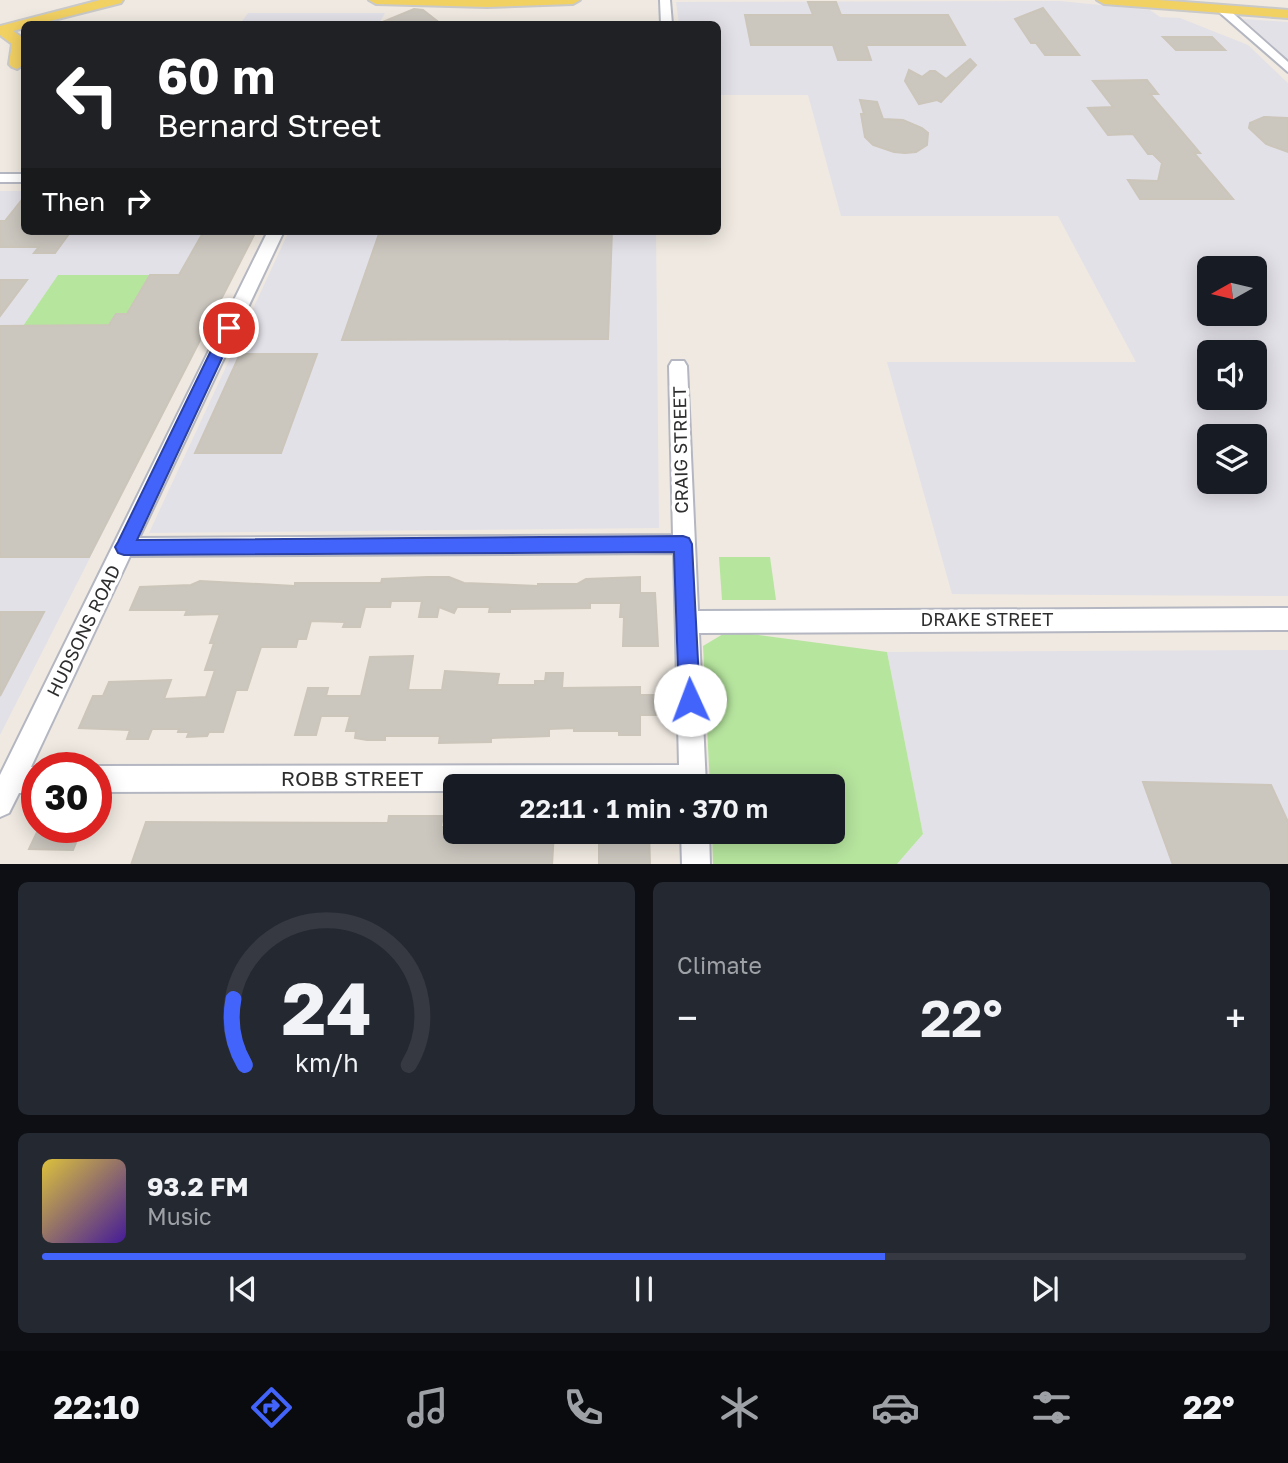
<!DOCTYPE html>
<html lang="en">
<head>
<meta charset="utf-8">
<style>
  body { margin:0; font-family:"Golos Text",sans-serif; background:#242831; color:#f1f3f6; height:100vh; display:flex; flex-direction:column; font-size:26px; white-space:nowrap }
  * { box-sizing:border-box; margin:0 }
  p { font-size:23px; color:#9ea1a6 }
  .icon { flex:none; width:38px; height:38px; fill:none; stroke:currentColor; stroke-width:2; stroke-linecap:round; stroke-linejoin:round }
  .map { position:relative; height:864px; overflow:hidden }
  .side { display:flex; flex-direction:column; gap:18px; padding:18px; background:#0d0f14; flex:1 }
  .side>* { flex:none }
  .guide { position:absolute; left:21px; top:21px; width:700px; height:214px; border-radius:10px; box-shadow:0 4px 18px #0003; background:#202124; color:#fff; overflow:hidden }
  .needle { width:46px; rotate:262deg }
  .buttons { position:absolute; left:1197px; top:256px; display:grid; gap:14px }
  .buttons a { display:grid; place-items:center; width:70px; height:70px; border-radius:10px; background:#171b24; box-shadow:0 4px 18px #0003; font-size:35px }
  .speed { position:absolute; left:21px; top:752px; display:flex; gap:14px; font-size:35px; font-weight:700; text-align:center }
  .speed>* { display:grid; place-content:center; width:91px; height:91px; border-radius:50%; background:#171b24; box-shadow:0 4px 18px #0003; line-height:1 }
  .speed .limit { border:10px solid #d22; background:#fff; color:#111 }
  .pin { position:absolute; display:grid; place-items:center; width:60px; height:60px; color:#fff; margin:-30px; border:4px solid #fff; border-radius:50%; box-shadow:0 2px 7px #0007 }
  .me { position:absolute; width:77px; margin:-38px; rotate:358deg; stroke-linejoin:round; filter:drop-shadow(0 0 5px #0008) }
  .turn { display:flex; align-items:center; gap:24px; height:147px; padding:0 21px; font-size:32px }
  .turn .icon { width:91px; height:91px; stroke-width:2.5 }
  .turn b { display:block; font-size:49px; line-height:60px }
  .then { display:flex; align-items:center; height:66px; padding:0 21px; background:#0003; gap:14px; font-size:26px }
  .big { font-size:52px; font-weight:600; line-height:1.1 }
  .side .widget { flex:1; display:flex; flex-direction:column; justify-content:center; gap:10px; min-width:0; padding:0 24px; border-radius:10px; background:#242831 }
  .side .dial { align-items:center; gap:0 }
  .dial svg { height:182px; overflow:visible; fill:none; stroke:#363941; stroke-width:7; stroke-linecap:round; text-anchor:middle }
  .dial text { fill:#f1f3f6; stroke:none }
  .song { display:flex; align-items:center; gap:21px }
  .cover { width:84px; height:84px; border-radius:10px; background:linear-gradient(135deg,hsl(50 70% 55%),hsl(260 70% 35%)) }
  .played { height:7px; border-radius:4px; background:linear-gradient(90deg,#4264fb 70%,#363941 70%) }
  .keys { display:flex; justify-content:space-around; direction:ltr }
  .heat { display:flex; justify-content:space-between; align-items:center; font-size:38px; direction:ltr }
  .side .tiles { flex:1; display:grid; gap:18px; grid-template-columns:1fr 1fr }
  .widget:last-child { grid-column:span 2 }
  .trip { position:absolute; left:443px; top:774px; width:402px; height:70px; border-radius:10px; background:#171b24; box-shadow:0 4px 18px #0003; font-weight:600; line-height:70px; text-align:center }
  .dock { display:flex; height:112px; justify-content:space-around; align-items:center; background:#090b0e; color:#9ea1a6 }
  .dock .icon { width:49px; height:49px }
  .dock .selected { color:#4264fb }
  .dock b { font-size:32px; color:#f1f3f6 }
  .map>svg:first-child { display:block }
  .industrial { fill:#e3e1e8; fill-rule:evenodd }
  .green { fill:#b6e59e }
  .building { fill:#cbc7bf; stroke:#cbc5ba; stroke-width:2 }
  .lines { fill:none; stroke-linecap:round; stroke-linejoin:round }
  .minor-casing { stroke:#b4b7c1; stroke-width:4 }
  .major-casing { stroke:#c9c9c9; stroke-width:4 }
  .minor { fill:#fff; fill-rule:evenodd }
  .major { fill:#f2d163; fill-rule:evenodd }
  .route { fill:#4264fb; stroke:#2b41a3; stroke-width:2 }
  .labels { text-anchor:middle; stroke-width:7; stroke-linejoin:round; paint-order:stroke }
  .street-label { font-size:18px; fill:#2e2e2e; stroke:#fff }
  .near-street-label { font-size:21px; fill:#2e2e2e; stroke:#fff }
</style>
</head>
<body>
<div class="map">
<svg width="1288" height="865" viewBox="0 0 1288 865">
  <rect width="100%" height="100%" fill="#efe9e1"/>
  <path class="industrial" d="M 1060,1 L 1150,10 L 1160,17 L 1180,18 L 1248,45 L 1288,83 L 1288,596 L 952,594 L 887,362 L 1136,362 L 1058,216 L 841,216 L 808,95 L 718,95 L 718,24 L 679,24 L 676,2 ZM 1209,268 L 1255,268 L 1255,313 L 1209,313 ZM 1209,352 L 1255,352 L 1255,397 L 1209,397 ZM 1209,436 L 1255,436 L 1255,481 L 1209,481 Z
    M 248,13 L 385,13 L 379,24 L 240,24 Z
    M 1243,19 L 1288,22 L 1288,60 Z
    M 0,191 L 24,191 L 24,231 L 256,231 L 0,735 Z
    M 289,231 L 656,231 L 659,528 L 149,533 Z
    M 1288,650 L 1288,864 L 897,864 L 923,834 L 887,652 Z"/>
  <path class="green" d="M 58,275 L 150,275 L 127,314 L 116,314 L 109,325 L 23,326 Z
    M 719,557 L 770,557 L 776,600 L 722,600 Z
    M 728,631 L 887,652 L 923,834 L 897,864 L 713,864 L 712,831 L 833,831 L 833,786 L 710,786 L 703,646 Z"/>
  <path class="building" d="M 808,2 L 836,2 L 841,15 L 948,15 L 965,45 L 866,45 L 871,60 L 838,60 L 833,45 L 751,45 L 745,15 L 813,15 Z
    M 1043,8 L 1079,55 L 1045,55 L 1036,43 L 1031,43 L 1015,19 Z
    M 414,9 L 423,10 L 441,24 L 378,24 Z
    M 1163,37 L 1212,37 L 1225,50 L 1176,50 Z
    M 970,59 L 976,65 L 941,102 L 937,100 L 919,104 L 905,81 L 909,70 L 922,77 L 930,71 L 935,71 L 946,79 Z
    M 1147,80 L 1158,94 L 1150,94 L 1200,153 L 1194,153 L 1233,199 L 1140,199 L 1128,180 L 1158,181 L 1162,163 L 1153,154 L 1148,154 L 1133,134 L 1108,135 L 1088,108 L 1113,107 L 1093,81 Z
    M 860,100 L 877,102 L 883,119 L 903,120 L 922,128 L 928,133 L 927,145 L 916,152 L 905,153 L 894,152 L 873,145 L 865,137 L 861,114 L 864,114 Z
    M 1264,117 L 1288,118 L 1288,152 L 1266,144 L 1249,128 L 1250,123 Z
    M 24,197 L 24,231 L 71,231 L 55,253 L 34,253 L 39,247 L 0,247 L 0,221 L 5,221 Z
    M 204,231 L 256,231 L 89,557 L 0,557 L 0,326 L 109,325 L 116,314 L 127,314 L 150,275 L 179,275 Z
    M 380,231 L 612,231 L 608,339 L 342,340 Z
    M 0,280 L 27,280 L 0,316 Z
    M 240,354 L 317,354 L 281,453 L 195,453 Z
    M 427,577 L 449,577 L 464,583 L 538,586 L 538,584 L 577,584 L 586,579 L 640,577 L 640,593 L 655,593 L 658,646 L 623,646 L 624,617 L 620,617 L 621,603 L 590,603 L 590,608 L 510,609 L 510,612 L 489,612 L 490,607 L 457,607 L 454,613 L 439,607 L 437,617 L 419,617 L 422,601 L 391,601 L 390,607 L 365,607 L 360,627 L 343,627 L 345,622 L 311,621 L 306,639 L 298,639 L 296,647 L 261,647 L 247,690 L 236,690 L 223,732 L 209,732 L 207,736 L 187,737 L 189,732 L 178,732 L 179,729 L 152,729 L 148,739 L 127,739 L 130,730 L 79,728 L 93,696 L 103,696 L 109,682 L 171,680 L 164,699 L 206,697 L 215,670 L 205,670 L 214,643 L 210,643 L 220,614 L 185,615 L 187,610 L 130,610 L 140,587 L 191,585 L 200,581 L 295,586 L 295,583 L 381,583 L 382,579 Z
    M 0,612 L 44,612 L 0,696 Z
    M 413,656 L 408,690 L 442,690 L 445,671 L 499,674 L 497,685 L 535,685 L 535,681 L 545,681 L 546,673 L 563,673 L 562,688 L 640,687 L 640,695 L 657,695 L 657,715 L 640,715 L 640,735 L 619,735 L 619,731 L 574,731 L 574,728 L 549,729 L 549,736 L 491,738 L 491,742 L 439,743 L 440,736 L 385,736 L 385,740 L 367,740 L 355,738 L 356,731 L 346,731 L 350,716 L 321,716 L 316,735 L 295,735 L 308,688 L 328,688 L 326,696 L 361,696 L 370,657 Z
    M 1143,782 L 1271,785 L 1288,822 L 1288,865 L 1173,865 Z
    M 389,816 L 443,816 L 441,827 L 455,827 L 455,831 L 554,831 L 552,865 L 131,865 L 146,822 L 388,823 Z
    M 39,828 L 82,828 L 73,850 L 29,849 Z
    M 599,831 L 649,831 L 650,865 L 599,865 Z"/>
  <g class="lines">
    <g class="minor-casing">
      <path id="minor" d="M 660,0 L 670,0 L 672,24 L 661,24 Z
        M 1219,8 L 1227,8 L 1288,62 L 1288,72 L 1219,12 Z
        M 0,174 L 24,174 L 24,182 L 0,182 Z
        M 268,231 L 284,231 L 139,538 L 673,535 L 669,366 L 672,361 L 684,361 L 687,366 L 698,611 L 1288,608 L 1288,630 L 699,633 L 706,786 L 455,786 L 455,791 L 96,792 L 96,768 L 90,768 L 96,766 L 679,765 L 674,553 L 130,556 L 31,767 L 40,768 L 37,768 L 37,793 L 19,793 L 9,813 L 0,817 L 0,775 Z
        M 681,831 L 709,831 L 710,865 L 682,865 Z"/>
    </g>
    <g class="major-casing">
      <path id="major" d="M 100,0 L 123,0 L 121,3 L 38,24 L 24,24 L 24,28 L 13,31 L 24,39 L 24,64 L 17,69 L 12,67 L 9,64 L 12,44 L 0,35 L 0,26 Z
        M 369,0 L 580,0 L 573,4 L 487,7 L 376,4 Z
        M 1097,0 L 1158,0 L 1288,10 L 1288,18 L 1104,4 Z"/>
    </g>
    <use href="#minor" class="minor"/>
    <use href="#major" class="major"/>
  </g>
  <path class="route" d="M 229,323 L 236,328 L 137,540 L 683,536 L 689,538 L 692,544 L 700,700 L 697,707 L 690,710 L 682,707 L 679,700 L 674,552 L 124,555 L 118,553 L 115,547 L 118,542 L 222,328 Z"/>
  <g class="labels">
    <g class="street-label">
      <text transform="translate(681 450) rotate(-91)" y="6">CRAIG STREET</text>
      <text x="987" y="626">DRAKE STREET</text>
      <text transform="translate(84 631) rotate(-64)" y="6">HUDSONS ROAD</text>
    </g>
    <g class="near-street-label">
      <text x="352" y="786">ROBB STREET</text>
    </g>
  </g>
</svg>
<div class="buttons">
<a><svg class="needle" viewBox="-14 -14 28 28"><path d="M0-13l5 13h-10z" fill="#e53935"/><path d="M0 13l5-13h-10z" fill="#9ea1a6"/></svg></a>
<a><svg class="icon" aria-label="sound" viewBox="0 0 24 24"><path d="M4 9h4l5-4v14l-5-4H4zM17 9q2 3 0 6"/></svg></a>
<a><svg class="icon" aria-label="layers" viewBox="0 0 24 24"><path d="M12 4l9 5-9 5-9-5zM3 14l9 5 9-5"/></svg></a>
</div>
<div class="speed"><div class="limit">30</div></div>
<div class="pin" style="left:229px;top:328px;background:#d93025"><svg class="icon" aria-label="arrive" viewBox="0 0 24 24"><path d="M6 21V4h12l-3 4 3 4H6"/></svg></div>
<svg class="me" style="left:690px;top:700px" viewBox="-20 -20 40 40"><circle r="19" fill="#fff"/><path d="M0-13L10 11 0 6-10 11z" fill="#4264fb"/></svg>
<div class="trip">22:11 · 1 min · 370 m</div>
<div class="guide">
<div class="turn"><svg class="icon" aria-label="left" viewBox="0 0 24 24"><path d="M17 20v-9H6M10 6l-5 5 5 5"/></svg><div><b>60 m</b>Bernard Street</div></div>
<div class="then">Then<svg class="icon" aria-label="right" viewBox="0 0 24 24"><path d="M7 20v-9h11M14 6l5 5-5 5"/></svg></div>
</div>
</div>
<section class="side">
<div class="tiles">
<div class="widget dial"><svg viewBox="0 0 100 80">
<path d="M14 69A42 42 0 1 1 86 69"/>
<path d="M14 69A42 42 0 0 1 9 40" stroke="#4264fb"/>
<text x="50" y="56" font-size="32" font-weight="700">24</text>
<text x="50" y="72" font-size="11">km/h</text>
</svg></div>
<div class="widget"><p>Climate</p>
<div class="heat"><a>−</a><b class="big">22°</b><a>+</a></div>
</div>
<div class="widget">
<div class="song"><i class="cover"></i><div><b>93.2 FM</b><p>Music</p></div></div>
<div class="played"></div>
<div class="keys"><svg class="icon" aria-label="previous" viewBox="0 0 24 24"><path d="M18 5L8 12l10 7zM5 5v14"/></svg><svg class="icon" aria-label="pause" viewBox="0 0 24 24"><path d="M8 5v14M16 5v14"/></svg><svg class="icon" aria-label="next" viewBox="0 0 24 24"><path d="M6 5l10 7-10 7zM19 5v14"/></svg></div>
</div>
</div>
</section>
<nav class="dock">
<b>22:10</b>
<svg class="icon selected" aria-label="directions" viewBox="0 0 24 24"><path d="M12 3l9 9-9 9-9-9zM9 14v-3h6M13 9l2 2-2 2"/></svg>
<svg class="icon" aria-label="music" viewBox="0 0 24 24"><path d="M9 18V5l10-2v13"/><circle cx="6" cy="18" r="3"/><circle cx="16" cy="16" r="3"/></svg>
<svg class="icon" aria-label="phone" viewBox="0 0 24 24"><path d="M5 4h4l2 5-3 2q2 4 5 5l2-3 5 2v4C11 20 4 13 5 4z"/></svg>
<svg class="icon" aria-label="climate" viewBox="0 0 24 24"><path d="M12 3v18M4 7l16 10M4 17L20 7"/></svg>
<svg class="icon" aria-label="car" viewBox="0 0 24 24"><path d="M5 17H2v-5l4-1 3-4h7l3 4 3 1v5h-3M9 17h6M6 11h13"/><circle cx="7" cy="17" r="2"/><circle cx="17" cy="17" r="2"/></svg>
<svg class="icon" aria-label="filters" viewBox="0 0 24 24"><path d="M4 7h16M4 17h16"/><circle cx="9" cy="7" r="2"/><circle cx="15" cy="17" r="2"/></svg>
<b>22°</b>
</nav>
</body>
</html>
